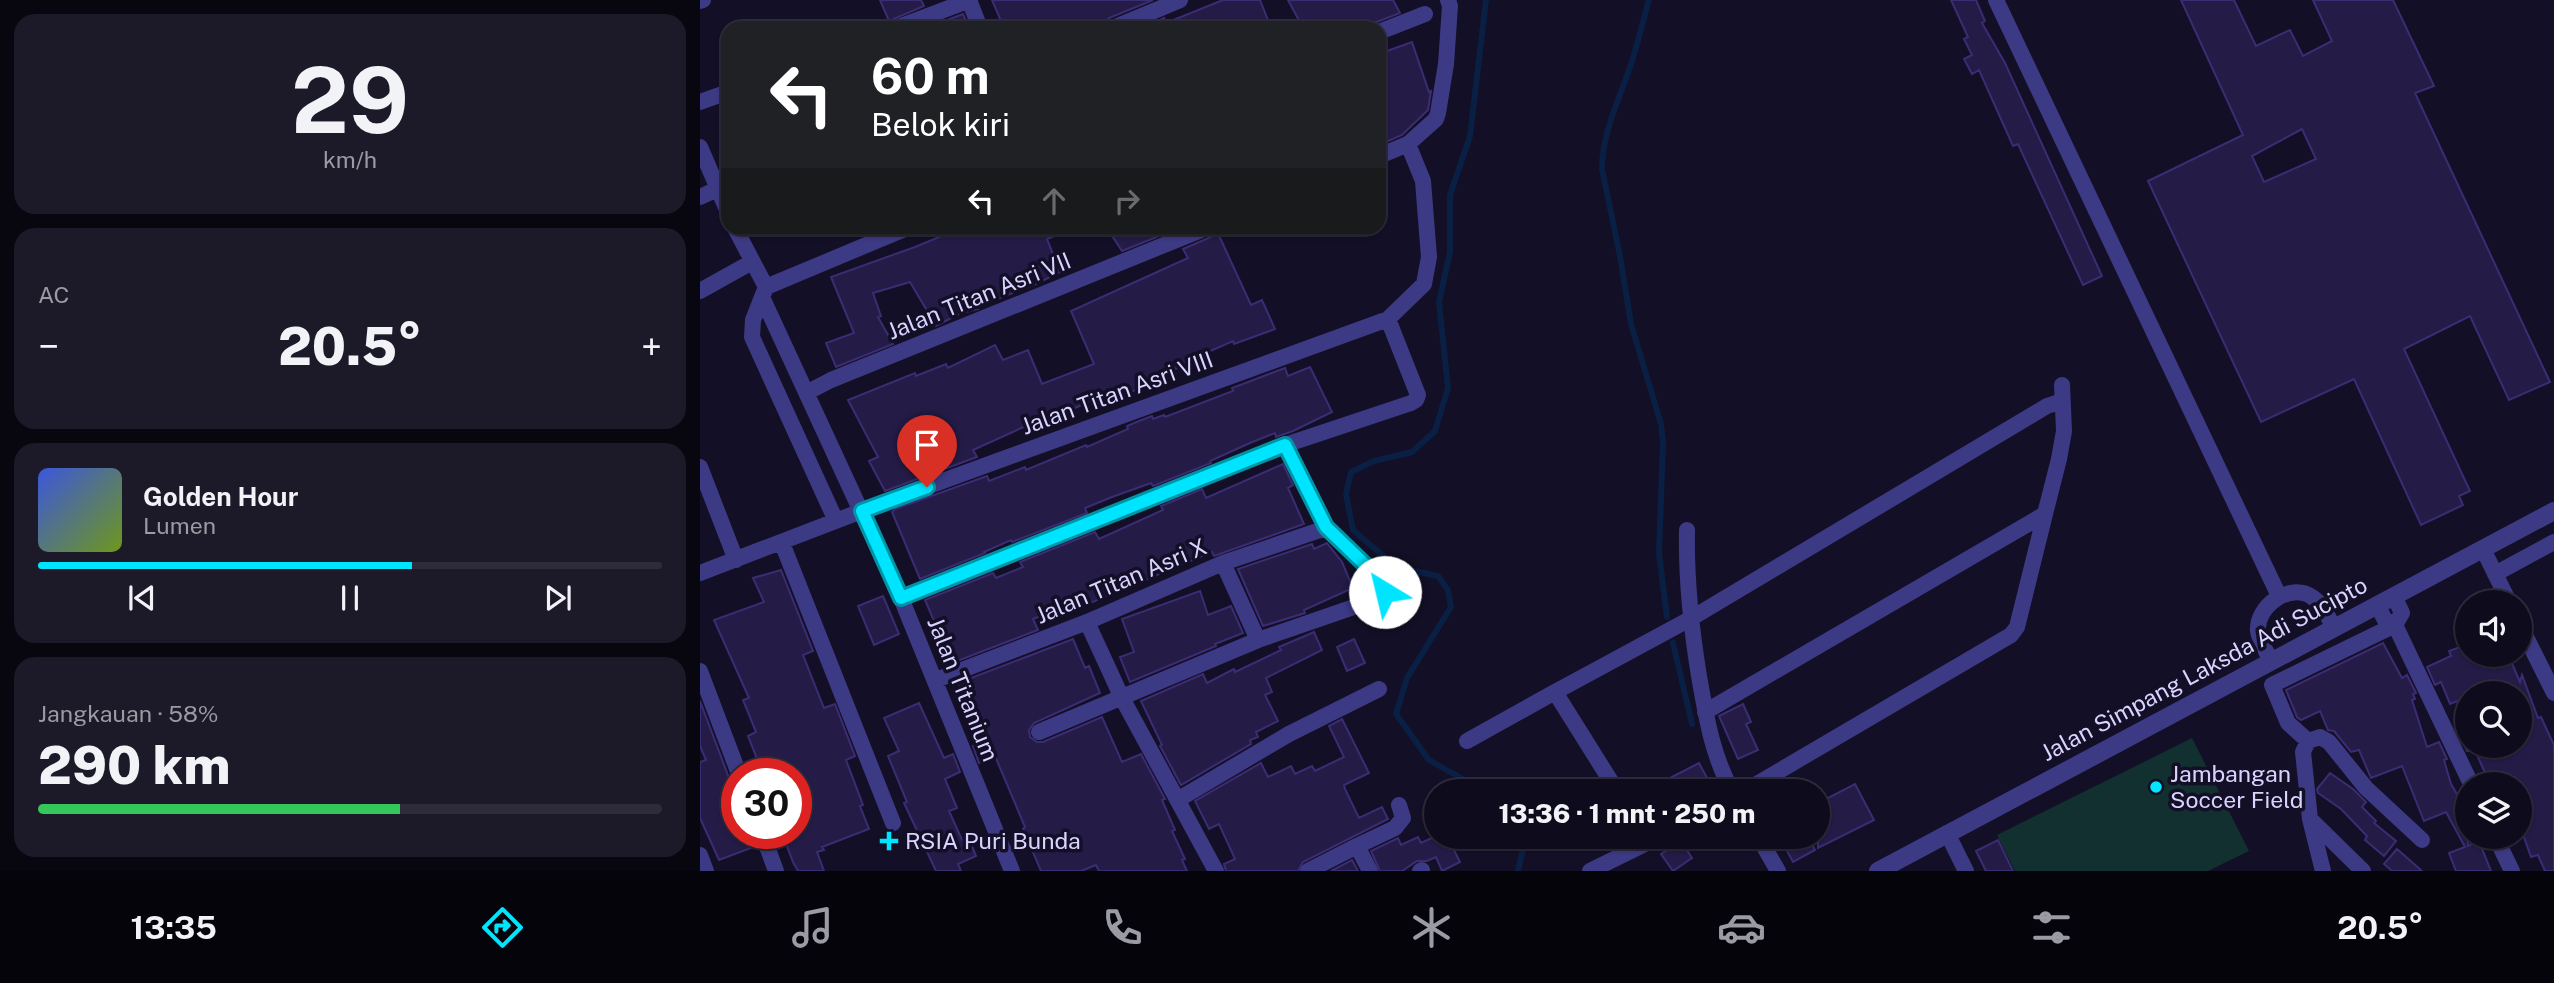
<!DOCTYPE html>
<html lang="id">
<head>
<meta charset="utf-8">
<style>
  body { margin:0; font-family:"Public Sans",sans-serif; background:#1c1929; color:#f1f3f6; height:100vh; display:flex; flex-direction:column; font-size:26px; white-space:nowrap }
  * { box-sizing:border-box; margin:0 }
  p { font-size:23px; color:#9b9ba3 }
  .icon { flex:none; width:38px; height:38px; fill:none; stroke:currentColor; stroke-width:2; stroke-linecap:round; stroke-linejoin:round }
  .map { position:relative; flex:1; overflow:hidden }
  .sheet { display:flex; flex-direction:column; gap:14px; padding:14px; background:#08060f; width:700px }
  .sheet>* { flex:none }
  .hud { position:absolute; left:21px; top:21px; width:665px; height:214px; border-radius:21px; box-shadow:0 2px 5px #0004,0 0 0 2px #2e2b3b; background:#202124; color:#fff; overflow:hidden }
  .buttons { position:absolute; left:1755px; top:590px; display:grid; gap:14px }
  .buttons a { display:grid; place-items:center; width:77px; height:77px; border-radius:50%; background:#0e0b1c; box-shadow:0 2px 5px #0004,0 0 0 2px #2e2b3b; font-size:35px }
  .speed { position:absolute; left:21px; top:758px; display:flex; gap:14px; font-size:35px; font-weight:700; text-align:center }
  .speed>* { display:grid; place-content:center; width:91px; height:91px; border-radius:50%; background:#0e0b1c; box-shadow:0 2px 5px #0004,0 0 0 2px #2e2b3b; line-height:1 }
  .speed .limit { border:10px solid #d22; background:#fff; color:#111 }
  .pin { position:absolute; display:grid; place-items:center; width:60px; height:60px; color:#fff; margin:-72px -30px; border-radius:50% 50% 50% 0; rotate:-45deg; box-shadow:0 0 7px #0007 }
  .pin .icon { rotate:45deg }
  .me { position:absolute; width:77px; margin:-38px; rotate:324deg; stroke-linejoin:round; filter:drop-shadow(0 0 5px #0008) }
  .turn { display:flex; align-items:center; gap:24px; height:147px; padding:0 35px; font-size:32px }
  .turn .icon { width:91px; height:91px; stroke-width:2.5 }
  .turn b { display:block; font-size:49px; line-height:60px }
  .lanes { display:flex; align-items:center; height:66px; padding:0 35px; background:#0003; justify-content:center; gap:35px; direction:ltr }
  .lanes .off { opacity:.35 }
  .big { font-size:52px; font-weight:800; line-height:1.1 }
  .sheet .widget { flex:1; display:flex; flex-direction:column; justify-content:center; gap:10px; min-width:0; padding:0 24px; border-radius:21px; background:#1c1929 }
  .sheet .dial { align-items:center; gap:0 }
  .dial b { font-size:91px; line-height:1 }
  .song { display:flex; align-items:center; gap:21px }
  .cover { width:84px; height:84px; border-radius:10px; background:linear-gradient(135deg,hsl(230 70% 55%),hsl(80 70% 35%)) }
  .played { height:7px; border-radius:4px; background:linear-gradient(90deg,#00e5ff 60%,#2e2b3b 60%) }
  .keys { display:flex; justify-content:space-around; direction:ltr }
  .heat { display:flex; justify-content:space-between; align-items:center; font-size:38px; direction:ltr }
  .charge { height:10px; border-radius:5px; background:linear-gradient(90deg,#34c759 58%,#2e2b3b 0) }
  .trip { position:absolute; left:724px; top:779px; width:406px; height:70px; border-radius:35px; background:#0e0b1c; box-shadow:0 2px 5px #0004,0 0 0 2px #2e2b3b; font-weight:800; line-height:70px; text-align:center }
  .tab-bar { display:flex; height:112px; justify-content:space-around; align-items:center; background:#06040b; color:#9b9ba3 }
  .tab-bar .icon { width:49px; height:49px }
  .tab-bar .on { color:#00e5ff }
  .tab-bar b { font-size:32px; color:#f1f3f6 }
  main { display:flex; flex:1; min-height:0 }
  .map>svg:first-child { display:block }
  .park { fill:#12302f }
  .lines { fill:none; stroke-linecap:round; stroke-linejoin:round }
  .stream { stroke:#0a1f44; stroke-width:6 }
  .building { fill:#241b47; stroke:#3b2d73; stroke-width:2; fill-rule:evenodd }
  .minor { stroke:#3d3a85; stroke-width:16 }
  .tertiary { stroke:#3d3a85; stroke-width:18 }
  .route-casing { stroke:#0095a6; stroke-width:18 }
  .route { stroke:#00e5ff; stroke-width:12 }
  .poi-dot { fill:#00e5ff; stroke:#130f26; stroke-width:2.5 }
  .labels { text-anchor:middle; stroke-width:7; stroke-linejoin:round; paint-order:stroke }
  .street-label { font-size:23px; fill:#d9d4ff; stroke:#130f26 }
  .poi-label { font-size:23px; fill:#d9d4ff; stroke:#130f26; text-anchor:start }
</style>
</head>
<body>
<main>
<section class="sheet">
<div class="widget dial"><b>29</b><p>km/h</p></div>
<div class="widget"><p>AC</p>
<div class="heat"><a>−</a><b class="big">20.5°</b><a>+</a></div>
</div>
<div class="widget">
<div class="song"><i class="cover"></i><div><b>Golden Hour</b><p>Lumen</p></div></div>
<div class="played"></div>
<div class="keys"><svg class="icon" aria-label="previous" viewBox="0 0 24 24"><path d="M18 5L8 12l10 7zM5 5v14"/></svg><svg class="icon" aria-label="pause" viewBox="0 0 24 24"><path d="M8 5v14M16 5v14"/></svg><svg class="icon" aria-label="next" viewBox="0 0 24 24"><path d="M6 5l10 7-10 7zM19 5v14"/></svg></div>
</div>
<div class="widget"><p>Jangkauan · 58%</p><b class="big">290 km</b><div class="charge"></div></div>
</section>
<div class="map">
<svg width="1854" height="871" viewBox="0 0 1854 871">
  <rect width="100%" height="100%" fill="#130f26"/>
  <path class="park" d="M 1492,738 L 1549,851 L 1508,871 L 1315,871 L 1297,835 Z"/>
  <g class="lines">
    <path class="stream" d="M 949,0 C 943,21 938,43 931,64 C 920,98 902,132 902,169 L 920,256 L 931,324 L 961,424 L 963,442 L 959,553 L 967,617
      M 973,643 L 992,724
      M 784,791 L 729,760 L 696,714 L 707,678 L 751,607 L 748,590 L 738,576 L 696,567 L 653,530 L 646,494 L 651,472 L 674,461 L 712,452 L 735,431 L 748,388 L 739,302 L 750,252 L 750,195 L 770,136 L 786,0
      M 818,871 L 826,836"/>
  </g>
  <path class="building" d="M 180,0 L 221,0 L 224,6 L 189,21 Z
    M 292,0 L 453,0 L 409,18 L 403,28 L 304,28 Z
    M 523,0 L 560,0 L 571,28 L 552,28 L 550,23 L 538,28 L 440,28 L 464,18 L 466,23 Z
    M 588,0 L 693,0 L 700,13 L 661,28 L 603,28 Z
    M 1251,0 L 1276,0 L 1285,21 L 1282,23 L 1305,63 L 1402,276 L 1383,285 L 1318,144 L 1313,146 L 1279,70 L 1272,74 L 1264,59 L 1272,55 L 1264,39 L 1268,37 Z
    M 1481,0 L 1534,0 L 1556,46 L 1590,30 L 1603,56 L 1632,41 L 1613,0 L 1693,0 L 1734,86 L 1715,93 L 1850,382 L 1809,400 L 1770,316 L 1704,349 L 1770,491 L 1759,496 L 1763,505 L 1721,525 L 1654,379 L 1561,422 L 1448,181 L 1543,135 ZM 1602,129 L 1616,159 L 1564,182 L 1552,156 Z
    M 263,14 L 269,28 L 226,28 Z
    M 712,42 L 729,92 L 731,91 L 728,110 L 702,135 L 679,145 L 679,56 L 684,54 L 684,52 Z
    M 261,228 L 373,228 L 347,239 L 360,272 L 336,284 L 277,307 L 278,309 L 261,313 L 236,326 L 210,282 L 173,293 L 181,316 L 178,317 L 193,344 L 136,367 L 126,343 L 154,333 L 131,277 L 215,247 Z
    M 407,228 L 479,228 L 422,251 Z
    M 516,229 L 551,305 L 562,300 L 575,329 L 534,344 L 533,341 L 483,363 L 484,365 L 464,374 L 465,377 L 429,393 L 428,391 L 407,399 L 405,395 L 361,414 L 339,420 L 273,450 L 277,457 L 185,491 L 169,461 L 178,457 L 148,400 L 215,373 L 216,376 L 246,364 L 248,368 L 295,345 L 303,360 L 328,350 L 342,384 L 394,364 L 371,311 L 488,258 L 483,249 L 511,237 Z
    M 610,367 L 632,412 L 593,431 L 576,437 L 575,433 L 550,443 L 510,461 L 511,463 L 453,486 L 451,483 L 412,497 L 385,508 L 387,513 L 312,542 L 311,540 L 284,552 L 285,553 L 220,579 L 192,512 L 195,509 L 287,476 L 289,481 L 325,467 L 326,470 L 386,445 L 387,447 L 428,429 L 427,426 L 439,421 L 452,416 L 453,419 L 464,415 L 465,417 L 533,391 L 532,388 L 569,374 L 585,368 L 588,376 Z
    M 583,464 L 593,485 L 588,488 L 604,524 L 514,556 L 512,552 L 364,614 L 362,607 L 333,619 L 338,630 L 252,663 L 225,600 L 293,573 L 296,578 L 323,567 L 320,562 L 395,532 L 399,539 L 463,510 L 461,506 L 502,489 L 506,498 Z
    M 627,543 L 642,562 L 653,588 L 604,610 L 605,613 L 563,626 L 538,569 L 612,544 L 614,549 Z
    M 81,570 L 113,651 L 103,655 L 116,688 L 124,708 L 135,704 L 155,756 L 146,760 L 163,805 L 160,806 L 169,829 L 122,847 L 124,850 L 117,852 L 124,871 L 98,871 L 93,862 L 82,833 L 96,833 L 96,774 L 63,774 L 48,736 L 56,732 L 43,700 L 49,698 L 14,620 L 64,602 L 53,578 Z
    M 500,591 L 508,615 L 531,606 L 543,633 L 515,644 L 516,646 L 430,682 L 420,657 L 434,652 L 422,619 Z
    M 183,596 L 199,634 L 174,645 L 158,606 Z
    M 614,632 L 622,650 L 566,678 L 572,692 L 565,695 L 578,721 L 556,732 L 558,737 L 550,740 L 551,744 L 481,785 L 460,746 L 462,745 L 441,701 L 503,674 L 507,683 L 534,669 L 535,672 L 581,650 L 579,647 Z
    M 373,639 L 385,668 L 389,666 L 400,693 L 334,723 L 329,730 L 330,737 L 337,742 L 343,742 L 402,717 L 422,762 L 441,754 L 465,799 L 462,800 L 475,830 L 472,831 L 485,859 L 482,860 L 487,871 L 399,871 L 396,865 L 381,871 L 341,871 L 323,829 L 325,827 L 295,756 L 279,763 L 273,746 L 280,743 L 279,739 L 258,683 Z
    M 654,639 L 665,663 L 647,671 L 637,647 Z
    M 1683,643 L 1702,678 L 1707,675 L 1716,693 L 1713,694 L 1715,699 L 1712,700 L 1727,747 L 1739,742 L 1747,759 L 1744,760 L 1751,784 L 1768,813 L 1768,846 L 1779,841 L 1791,871 L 1756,871 L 1749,853 L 1765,847 L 1746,812 L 1724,821 L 1702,766 L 1671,778 L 1659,750 L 1651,752 L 1634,731 L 1628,730 L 1620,711 L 1601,720 L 1597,717 L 1586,690 Z
    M 1768,644 L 1768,654 L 1808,654 L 1820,682 L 1822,675 L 1838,718 L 1841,717 L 1854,745 L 1854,871 L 1845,871 L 1838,855 L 1831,857 L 1820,826 L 1820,784 L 1790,784 L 1773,746 L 1820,746 L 1820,693 L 1768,693 L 1768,697 L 1750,704 L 1741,682 L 1735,685 L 1727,667 L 1751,656 L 1749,651 Z
    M 0,701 L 29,778 L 37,784 L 37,786 L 27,790 L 37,815 L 37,833 L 45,833 L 51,848 L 19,860 L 0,818 L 0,762 L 6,760 L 0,746 Z
    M 219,703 L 244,758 L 253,754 L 260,772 L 245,779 L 257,808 L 249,811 L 263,842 L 269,839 L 276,856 L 258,864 L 261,871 L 236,871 L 204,803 L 207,802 L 188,756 L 199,751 L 184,718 Z
    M 1043,704 L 1051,722 L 1046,724 L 1058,750 L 1038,759 L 1019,716 Z
    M 642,719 L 669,773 L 644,785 L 645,789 L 659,818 L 682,807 L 688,819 L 603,862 L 598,871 L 526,871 L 524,864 L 535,859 L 519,824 L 509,829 L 495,801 L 561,763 L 568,777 L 591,766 L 595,774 L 612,766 L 615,771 L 644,757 L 629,726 Z
    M 1768,730 L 1768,751 L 1767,751 L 1759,734 Z
    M 999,763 L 1014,791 L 977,791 L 970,778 Z
    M 1630,773 L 1653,789 L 1666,802 L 1662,807 L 1676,821 L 1674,823 L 1696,841 L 1684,856 L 1665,840 L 1667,836 L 1641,809 L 1618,793 L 1617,789 Z
    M 1155,784 L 1174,820 L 1118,848 L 1118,803 Z
    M 736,836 L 744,836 L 750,849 L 753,848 L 760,862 L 742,871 L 736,857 L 727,861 L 717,861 L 702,871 L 680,871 L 671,851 L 698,838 L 701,845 L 718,837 L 721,843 Z
    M 1079,836 L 1108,836 L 1115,850 L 1093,862 Z
    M 1298,840 L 1313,871 L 1286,871 L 1276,851 Z
    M 981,841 L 992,858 L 973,871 L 961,854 Z
    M 1697,849 L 1722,871 L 1692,871 L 1684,864 Z
    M 652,860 L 658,871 L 631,871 Z"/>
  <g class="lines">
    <path class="minor" d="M 269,0 L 280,28
      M 1296,0 L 1579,596
      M 0,1 L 3,0
      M 196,28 L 270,0
      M 413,28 L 480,0
      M 679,32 L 725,14
      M 0,102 L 28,92
      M 0,147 L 28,212
      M 679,156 L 708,144
      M 0,197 L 28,184
      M 35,228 L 66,287 L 53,320 L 52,337 L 136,521
      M 66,287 L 207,228
      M 0,291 L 52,262
      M 62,297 L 201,598 L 312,871
      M 108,392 L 131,380 L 506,228
      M 0,467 L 36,560
      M 1345,514 L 1359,459 L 1364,431 L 1362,385
      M 987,530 C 986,580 991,627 999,676 C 1006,716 1012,755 1032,791
      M 82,543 L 193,823
      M 1783,549 L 1809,602
      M 523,563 L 558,640
      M 0,573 L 185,502 L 688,319 L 724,284 L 729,257 L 723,181 L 708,144 L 736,119 L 738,113 L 746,64 L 750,6 L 748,0
      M 1795,574 L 1854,542
      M 201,598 L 585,445 L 711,403 L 716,400 L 718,395 L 688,319
      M 1677,605 L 1685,620 L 1695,625 L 1771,784
      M 387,622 L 422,698 L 516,871
      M 1820,625 L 1854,693
      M 1571,661 C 1567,652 1559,641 1558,631 C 1556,606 1590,582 1612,597 C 1623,604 1628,617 1634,628
      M 0,671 L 39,774
      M 236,680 L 387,622 L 523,563 L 626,528
      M 1005,712 L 1345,514 L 1317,627 L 1311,635 L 1045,791
      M 339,732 L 558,640 L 680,598 L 685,591 L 684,583 L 626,528 L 585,445
      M 767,741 L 855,692
      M 1608,741 L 1588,723 L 1572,685 L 1695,625 L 1702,613 L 1694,596
      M 917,791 L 855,692 L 990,619 L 1347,406 L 1362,401
      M 479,799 L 589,734 L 679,689
      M 1610,819 L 1623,871
      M 62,833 L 76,871
      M 1247,833 L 1266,871
      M 1058,836 L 1078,871
      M 1795,836 L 1812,871
      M 0,855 L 6,871
      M 608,871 L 657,846
      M 670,871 L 657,846 L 695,828 L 703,818 L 699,805
      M 720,871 L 722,870
      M 890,871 L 957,838
      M 1663,871 L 1610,819 L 1603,752 L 1608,741 L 1620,737 L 1629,742 L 1666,788 L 1722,840"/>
    <path class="tertiary" d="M 1178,871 L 1854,511"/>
  </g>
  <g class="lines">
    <g class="route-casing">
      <path id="route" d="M 227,487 L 162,511 L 201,598 L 585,445 L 626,527 L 684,583 L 685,592"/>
    </g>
    <use href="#route" class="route"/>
  </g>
  <g class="poi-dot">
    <circle cx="1456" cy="787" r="7"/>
    <path d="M185.5 830.5h7v7h7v7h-7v7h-7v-7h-7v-7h7z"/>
  </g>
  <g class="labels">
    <g class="street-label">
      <text transform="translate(279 296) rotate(-22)" y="8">Jalan Titan Asri VII</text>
      <text transform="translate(417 393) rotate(-20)" y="8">Jalan Titan Asri VIII</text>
      <text transform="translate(421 581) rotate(-23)" y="8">Jalan Titan Asri X</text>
      <text transform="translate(1504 669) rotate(-28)" y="8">Jalan Simpang Laksda Adi Sucipto</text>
      <text transform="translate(263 689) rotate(68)" y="8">Jalan Titanium</text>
    </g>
    <g class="poi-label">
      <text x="1470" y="782">Jambangan<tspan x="1470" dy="26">Soccer Field</tspan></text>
      <text x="205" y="849">RSIA Puri Bunda</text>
    </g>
  </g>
</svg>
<div class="buttons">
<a><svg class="icon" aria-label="sound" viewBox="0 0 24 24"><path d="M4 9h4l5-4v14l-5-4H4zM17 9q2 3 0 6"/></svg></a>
<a><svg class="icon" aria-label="search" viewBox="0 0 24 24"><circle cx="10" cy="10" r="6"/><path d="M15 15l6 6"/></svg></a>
<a><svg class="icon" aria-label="layers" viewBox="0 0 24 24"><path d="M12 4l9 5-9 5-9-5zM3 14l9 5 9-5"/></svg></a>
</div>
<div class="speed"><div class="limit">30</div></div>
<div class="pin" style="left:227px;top:487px;background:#d93025"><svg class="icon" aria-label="arrive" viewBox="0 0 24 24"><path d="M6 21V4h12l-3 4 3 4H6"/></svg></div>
<svg class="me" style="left:685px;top:592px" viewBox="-20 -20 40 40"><circle r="19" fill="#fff"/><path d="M0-13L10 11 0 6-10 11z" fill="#00e5ff"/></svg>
<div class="trip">13:36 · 1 mnt · 250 m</div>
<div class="hud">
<div class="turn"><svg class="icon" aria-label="left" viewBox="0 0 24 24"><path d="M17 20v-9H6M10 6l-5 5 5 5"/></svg><div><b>60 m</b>Belok kiri</div></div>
<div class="lanes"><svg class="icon" aria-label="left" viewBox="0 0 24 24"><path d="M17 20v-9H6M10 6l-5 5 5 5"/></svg><svg class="icon off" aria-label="ahead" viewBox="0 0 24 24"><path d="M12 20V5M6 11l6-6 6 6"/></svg><svg class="icon off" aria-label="right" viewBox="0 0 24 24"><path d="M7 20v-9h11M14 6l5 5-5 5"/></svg></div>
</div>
</div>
</main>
<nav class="tab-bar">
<b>13:35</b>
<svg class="icon on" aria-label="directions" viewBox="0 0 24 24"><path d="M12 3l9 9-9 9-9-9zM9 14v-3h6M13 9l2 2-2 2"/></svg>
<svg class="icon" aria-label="music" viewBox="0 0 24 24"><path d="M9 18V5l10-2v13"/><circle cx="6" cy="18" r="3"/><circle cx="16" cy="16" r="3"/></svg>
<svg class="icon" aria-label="phone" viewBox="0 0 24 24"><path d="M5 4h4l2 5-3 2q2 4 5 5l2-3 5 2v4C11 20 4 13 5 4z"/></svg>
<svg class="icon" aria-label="climate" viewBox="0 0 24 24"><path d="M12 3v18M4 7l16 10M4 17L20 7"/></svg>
<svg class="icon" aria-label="car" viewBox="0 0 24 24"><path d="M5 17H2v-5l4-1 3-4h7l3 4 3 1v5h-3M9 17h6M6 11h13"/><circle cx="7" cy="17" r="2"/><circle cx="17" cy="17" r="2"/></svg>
<svg class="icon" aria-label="filters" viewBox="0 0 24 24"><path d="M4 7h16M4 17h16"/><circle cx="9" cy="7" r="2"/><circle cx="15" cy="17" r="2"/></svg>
<b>20.5°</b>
</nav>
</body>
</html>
